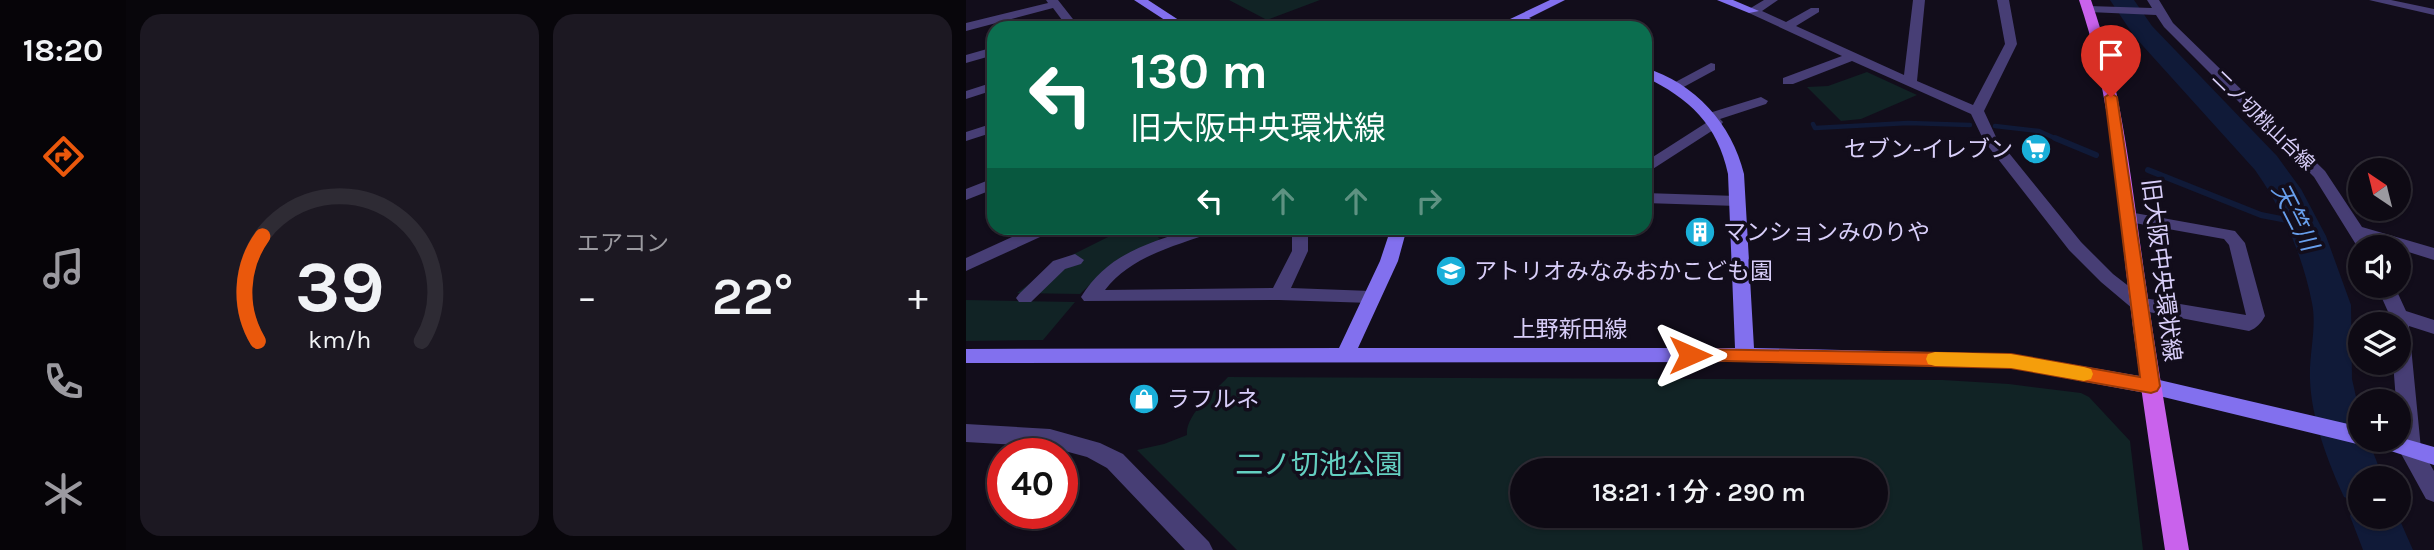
<!DOCTYPE html>
<html lang="ja">
<head>
<meta charset="utf-8">
<style>
  body { margin:0; font-family:Karla,"Noto Sans JP",sans-serif; background:#1c1822; color:#f1f3f6; height:100vh; display:flex; flex-direction:column; font-size:26px; white-space:nowrap }
  * { box-sizing:border-box; margin:0 }
  p { font-size:23px; color:#9b9aa0 }
  .icon { flex:none; width:38px; height:38px; fill:none; stroke:currentColor; stroke-width:2; stroke-linecap:round; stroke-linejoin:round }
  .map { position:relative; flex:1; overflow:hidden }
  .details { display:flex; flex-direction:column; gap:14px; padding:14px; background:#08060b; width:840px }
  .details>* { flex:none }
  .hud { position:absolute; left:21px; top:21px; width:665px; height:214px; border-radius:21px; box-shadow:0 2px 5px #0004,0 0 0 2px #2e2b34; background:#0b6e4f; color:#fff; overflow:hidden }
  .needle { width:46px; rotate:325deg }
  .fabs { position:absolute; left:1382px; top:158px; display:grid; gap:14px }
  .fabs a { display:grid; place-items:center; width:63px; height:63px; border-radius:50%; background:#0e0a14; box-shadow:0 2px 5px #0004,0 0 0 2px #2e2b34; font-size:35px }
  .speed { position:absolute; left:21px; top:438px; display:flex; gap:14px; font-size:35px; font-weight:700; text-align:center }
  .speed>* { display:grid; place-content:center; width:91px; height:91px; border-radius:50%; background:#0e0a14; box-shadow:0 2px 5px #0004,0 0 0 2px #2e2b34; line-height:1 }
  .speed .limit { border:10px solid #d22; background:#fff; color:#111 }
  .pin { position:absolute; display:grid; place-items:center; width:60px; height:60px; color:#fff; margin:-72px -30px; border-radius:50% 50% 50% 0; rotate:-45deg; box-shadow:0 0 7px #0007 }
  .pin .icon { rotate:45deg }
  .me { position:absolute; width:77px; margin:-38px; rotate:90deg; stroke-linejoin:round; filter:drop-shadow(0 0 5px #0008) }
  .turn { display:flex; align-items:center; gap:24px; height:147px; padding:0 28px; font-size:32px }
  .turn .icon { width:91px; height:91px; stroke-width:2.5 }
  .turn b { display:block; font-size:49px; line-height:60px }
  .lanes { display:flex; align-items:center; height:66px; padding:0 28px; background:#0003; justify-content:center; gap:35px; direction:ltr }
  .lanes .off { opacity:.35 }
  .big { font-size:52px; font-weight:600; line-height:1.1 }
  .details .tile { flex:1; display:flex; flex-direction:column; justify-content:center; gap:10px; min-width:0; padding:0 24px; border-radius:21px; background:#1c1822 }
  .details .dial { align-items:center; gap:0 }
  .dial svg { height:182px; overflow:visible; fill:none; stroke:#2e2b34; stroke-width:7; stroke-linecap:round; text-anchor:middle }
  .dial text { fill:#f1f3f6; stroke:none }
  .heat { display:flex; justify-content:space-between; align-items:center; font-size:38px; direction:ltr }
  .details .tiles { flex:1; display:grid; gap:14px; grid-template-columns:repeat(2,1fr) }
  .trip { position:absolute; left:544px; top:458px; width:378px; height:70px; border-radius:35px; background:#0e0a14; box-shadow:0 2px 5px #0004,0 0 0 2px #2e2b34; font-weight:600; line-height:70px; text-align:center }
  main { display:flex; flex:1; min-height:0 }
  .tabs { display:flex; flex-direction:column; width:126px; justify-content:space-around; align-items:center; background:#060408; color:#9b9aa0 }
  .tabs .icon { width:49px; height:49px }
  .tabs .on { color:#ea580c }
  .tabs b { font-size:32px; color:#f1f3f6 }
  .map>svg:first-child { display:block }
  .green { fill:#112325; fill-rule:evenodd }
  .lines { fill:none; stroke-linecap:round; stroke-linejoin:round }
  .stream-far1 { stroke:#101a38; stroke-width:4.5 }
  .stream { stroke:#101a38; stroke-width:6 }
  .river { fill:#101a38; fill-rule:evenodd }
  .street { fill:#473e75; fill-rule:evenodd }
  .secondary { fill:#8270ee; fill-rule:evenodd }
  .primary { fill:#c962ec; fill-rule:evenodd }
  .route { fill:#ea580c; stroke:#983908; stroke-width:2 }
  .slow { fill:#f59e0b }
  .labels { text-anchor:middle; stroke-width:7; stroke-linejoin:round; paint-order:stroke }
  .far-street-label { font-size:19px; fill:#d8cef9; stroke:#120d1b }
  .poi-label { font-size:23px; fill:#d8cef9; stroke:#120d1b; text-anchor:start }
  .street-label { font-size:23px; fill:#d8cef9; stroke:#120d1b }
  .water-label { font-size:24px; font-style:italic; fill:#689fed; stroke:#120d1b }
  .near-park-label { font-size:28px; fill:#64cfc1; stroke:#120d1b }
</style>
</head>
<body>
<main>
<nav class="tabs">
<b>18:20</b>
<svg class="icon on" aria-label="directions" viewBox="0 0 24 24"><path d="M12 3l9 9-9 9-9-9zM9 14v-3h6M13 9l2 2-2 2"/></svg>
<svg class="icon" aria-label="music" viewBox="0 0 24 24"><path d="M9 18V5l10-2v13"/><circle cx="6" cy="18" r="3"/><circle cx="16" cy="16" r="3"/></svg>
<svg class="icon" aria-label="phone" viewBox="0 0 24 24"><path d="M5 4h4l2 5-3 2q2 4 5 5l2-3 5 2v4C11 20 4 13 5 4z"/></svg>
<svg class="icon" aria-label="climate" viewBox="0 0 24 24"><path d="M12 3v18M4 7l16 10M4 17L20 7"/></svg>
</nav>
<section class="details">
<div class="tiles">
<div class="tile dial"><svg viewBox="0 0 100 80">
<path d="M14 69A42 42 0 1 1 86 69"/>
<path d="M14 69A42 42 0 0 1 16 23" stroke="#ea580c"/>
<text x="50" y="56" font-size="32" font-weight="700">39</text>
<text x="50" y="72" font-size="11">km/h</text>
</svg></div>
<div class="tile"><p>エアコン</p>
<div class="heat"><a>−</a><b class="big">22°</b><a>+</a></div>
</div>
</div>
</section>
<div class="map">
<svg width="1468" height="550" viewBox="0 0 1468 550">
  <rect width="100%" height="100%" fill="#120d1b"/>
  <path class="green" d="M 263,0 L 354,0 L 301,20 Z
    M 901,72 L 951,95 L 895,119 L 875,121 L 841,87 L 862,86 Z
    M 160,228 L 183,228 L 194,239 L 149,261 L 114,294 L 51,293 L 96,260 Z
    M 0,300 L 109,302 L 77,340 L 0,341 Z
    M 262,377 L 977,380 L 1043,384 L 1115,393 L 1123,397 L 1164,441 L 1177,550 L 271,550 L 171,450 L 198,444 L 221,435 C 219,415 249,391 262,377 ZM 556,471 L 910,471 L 910,516 L 556,516 Z"/>
  <g class="lines">
    <path class="stream-far1" d="M 847,124 L 849,128 L 942,123 L 1004,125
      M 1029,126 L 1073,131 L 1093,140"/>
    <path class="stream" d="M 1089,138 L 1130,155
      M 1182,170 L 1295,215 L 1336,223"/>
    <path class="river" d="M 1144,0 L 1168,0 L 1186,26 L 1311,156 L 1335,189 L 1360,236 L 1385,305 L 1386,379 L 1395,419 L 1395,439 L 1402,439 L 1417,478 L 1395,478 L 1395,516 L 1432,516 L 1447,550 L 1397,550 L 1384,516 L 1390,502 L 1378,497 C 1362,462 1345,418 1344,379 C 1343,354 1351,327 1346,303 C 1337,256 1316,208 1289,170 L 1168,36 Z"/>
    <path class="street" d="M 80,0 L 92,0 L 114,28 L 102,28 L 87,8 L 0,31 L 0,23 L 82,3 Z
      M 798,0 L 812,0 L 796,11 L 820,22 L 845,8 L 853,8 L 853,12 L 830,26 L 938,75 L 947,0 L 959,0 L 951,81 L 1007,105 L 1039,44 L 1031,0 L 1043,0 L 1051,44 L 1018,111 L 1030,137 L 1115,242 L 1147,274 L 1178,298 L 1280,315 L 1263,245 L 1258,239 L 1163,222 L 1157,221 L 1155,217 L 1157,213 L 1163,212 L 1269,231 L 1279,243 L 1299,316 C 1295,323 1291,328 1283,331 L 1167,309 L 1135,282 L 1103,250 L 1018,141 L 1005,114 L 886,61 L 827,84 L 817,84 L 817,78 L 876,56 L 783,13 L 783,9 Z
      M 1181,0 L 1193,0 L 1207,23 L 1359,171 L 1396,227 L 1468,248 L 1468,260 L 1433,249 L 1433,247 L 1405,241 L 1408,247 L 1395,247 L 1394,251 L 1348,177 L 1198,27 L 1190,15 L 1123,12 L 1117,9 L 1123,6 L 1186,8 Z
      M 1403,0 L 1425,0 L 1468,9 L 1468,15 Z
      M 28,47 L 28,55 L 0,63 L 0,55 Z
      M 745,63 L 749,64 L 749,70 L 714,89 L 704,89 L 702,86 Z
      M 28,82 L 28,90 L 0,99 L 0,91 Z
      M 795,97 L 802,101 L 800,104 L 754,119 L 757,122 L 755,125 L 679,174 L 679,162 L 743,121 L 738,117 L 740,114 Z
      M 28,123 L 28,132 L 0,141 L 0,132 Z
      M 28,178 L 28,189 L 0,200 L 0,189 Z
      M 679,193 L 771,196 L 779,201 L 771,206 L 679,203 Z
      M 66,228 L 87,228 L 85,232 L 0,271 L 0,258 Z
      M 227,228 L 250,228 L 248,232 C 209,246 165,256 139,290 L 307,288 L 326,251 L 326,228 L 342,228 L 342,251 L 325,288 L 405,291 L 411,293 L 414,297 L 411,301 L 405,303 L 313,300 L 118,301 L 115,297 C 142,253 182,244 227,228 Z
      M 109,254 L 118,260 L 115,264 L 99,269 L 65,302 L 53,302 L 50,298 L 53,294 L 87,261 Z
      M 1410,285 L 1428,285 L 1440,311 L 1468,320 L 1468,334 L 1443,326 L 1455,449 L 1468,471 L 1468,502 L 1460,499 L 1433,450 L 1433,401 L 1430,401 L 1427,362 L 1433,362 L 1433,324 L 1424,324 L 1424,316 Z
      M 0,424 L 84,429 L 134,443 L 157,454 L 243,542 L 247,550 L 219,550 L 141,468 L 121,457 L 84,447 L 0,442 Z"/>
    <path class="secondary" d="M 168,0 L 182,0 L 225,28 L 211,28 Z
      M 584,0 L 599,0 L 563,18 L 584,28 L 568,28 L 554,22 L 541,28 L 525,28 Z
      M 751,0 L 767,0 L 793,11 L 783,13 Z
      M 679,68 C 729,83 766,124 778,174 L 788,348 L 1045,354 L 1185,378 L 1395,427 L 1395,439 L 1433,439 L 1433,437 L 1468,447 L 1468,465 L 1400,443 L 1395,445 L 1185,394 L 1045,368 L 779,362 L 0,363 L 0,349 L 373,348 L 414,261 L 425,228 L 441,228 L 432,261 L 392,348 L 769,348 L 762,174 C 752,125 723,98 679,77 Z"/>
    <path class="primary" d="M 1113,0 L 1125,0 C 1156,88 1165,179 1178,271 C 1191,364 1207,457 1223,550 L 1199,550 C 1185,457 1171,364 1160,271 C 1150,179 1143,88 1113,0 Z"/>
  </g>
  <path class="route" d="M 1145,93 L 1151,97 L 1194,386 L 1191,391 L 1185,393 L 1045,368 L 718,360 L 715,355 L 718,351 L 724,349 L 1045,354 L 1174,377 L 1139,97 Z"/>
  <path class="slow" d="M 969,352 L 1045,354 L 1118,367 L 1125,369 L 1127,374 L 1125,379 L 1118,381 L 1045,368 L 969,366 L 962,364 L 960,359 L 962,354 Z"/>
  <defs>
    <g id="supermarket-disc" transform="scale(1.575)"><circle r="9.5" fill="#1aafd9" stroke="#120d1b"/><path d="M-6-5.5h2.5l.6 2H6L4.5 2H-2.5L-4.4-4H-6ZM-1.5 3.2a1.3 1.3 0 1 0 .1 0ZM3 3.2a1.3 1.3 0 1 0 .1 0Z" fill="#fff"/></g>
    <g id="building-disc" transform="scale(1.575)"><circle r="9.5" fill="#1aafd9" stroke="#120d1b"/><path d="M-4-6H4V6H1V3H-1V6H-4ZM-2.5-4.3h1.7v1.8h-1.7ZM.8-4.3h1.7v1.8H.8ZM-2.5-1h1.7V.8h-1.7ZM.8-1h1.7V.8H.8Z" fill="#fff"/></g>
    <g id="school-disc" transform="scale(1.575)"><circle r="9.5" fill="#1aafd9" stroke="#120d1b"/><path d="M0-5L7-2L0 1L-7-2ZM-4 1L0 2.5L4 1V4Q0 6-4 4Z" fill="#fff"/></g>
    <g id="shop-disc" transform="scale(1.575)"><circle r="9.5" fill="#1aafd9" stroke="#120d1b"/><path d="M-5-2.5h2.3a2.7 3.5 0 0 1 5.4 0H5L5.5 6h-11ZM-1.5-2.5h3a1.5 2.3 0 0 0-3 0Z" fill="#fff"/></g>
  </defs>
  <g fill-rule="evenodd">
    <use href="#supermarket-disc" x="1070" y="149"/>
    <use href="#building-disc" x="734" y="232"/>
    <use href="#school-disc" x="485" y="271"/>
    <use href="#shop-disc" x="178" y="399"/>
  </g>
  <g class="labels">
    <g class="far-street-label">
      <text transform="translate(1298 120) rotate(44)" y="7">二ノ切桃山台線</text>
    </g>
    <g class="poi-label">
      <text x="1047" y="157" text-anchor="end">セブン-イレブン</text>
      <text x="757" y="240">マンションみのりや</text>
      <text x="508" y="279">アトリオみなみおかこども園</text>
      <text x="201" y="407">ラフルネ</text>
    </g>
    <g class="street-label">
      <text transform="translate(1196 270) rotate(83)" y="8">旧大阪中央環状線</text>
      <text x="604" y="337">上野新田線</text>
    </g>
    <g class="water-label">
      <text transform="translate(1329 217) rotate(63)" y="8">天竺川</text>
    </g>
    <g class="near-park-label">
      <text x="353" y="474">二ノ切池公園</text>
    </g>
  </g>
</svg>
<div class="fabs">
<a><svg class="needle" viewBox="-14 -14 28 28"><path d="M0-13l5 13h-10z" fill="#e53935"/><path d="M0 13l5-13h-10z" fill="#9b9aa0"/></svg></a>
<a><svg class="icon" aria-label="sound" viewBox="0 0 24 24"><path d="M4 9h4l5-4v14l-5-4H4zM17 9q2 3 0 6"/></svg></a>
<a><svg class="icon" aria-label="layers" viewBox="0 0 24 24"><path d="M12 4l9 5-9 5-9-5zM3 14l9 5 9-5"/></svg></a>
<a>+</a>
<a>−</a>
</div>
<div class="speed"><div class="limit">40</div></div>
<div class="pin" style="left:1145px;top:97px;background:#d93025"><svg class="icon" aria-label="arrive" viewBox="0 0 24 24"><path d="M6 21V4h12l-3 4 3 4H6"/></svg></div>
<svg class="me" style="left:724px;top:355px" viewBox="-20 -20 40 40"><path d="M0-17L14 15 0 8-14 15z" fill="#ea580c" stroke="#fff" stroke-width="4"/></svg>
<div class="trip">18:21 · 1 分 · 290 m</div>
<div class="hud">
<div class="turn"><svg class="icon" aria-label="left" viewBox="0 0 24 24"><path d="M17 20v-9H6M10 6l-5 5 5 5"/></svg><div><b>130 m</b>旧大阪中央環状線</div></div>
<div class="lanes"><svg class="icon" aria-label="left" viewBox="0 0 24 24"><path d="M17 20v-9H6M10 6l-5 5 5 5"/></svg><svg class="icon off" aria-label="ahead" viewBox="0 0 24 24"><path d="M12 20V5M6 11l6-6 6 6"/></svg><svg class="icon off" aria-label="ahead" viewBox="0 0 24 24"><path d="M12 20V5M6 11l6-6 6 6"/></svg><svg class="icon off" aria-label="right" viewBox="0 0 24 24"><path d="M7 20v-9h11M14 6l5 5-5 5"/></svg></div>
</div>
</div>
</main>
</body>
</html>
